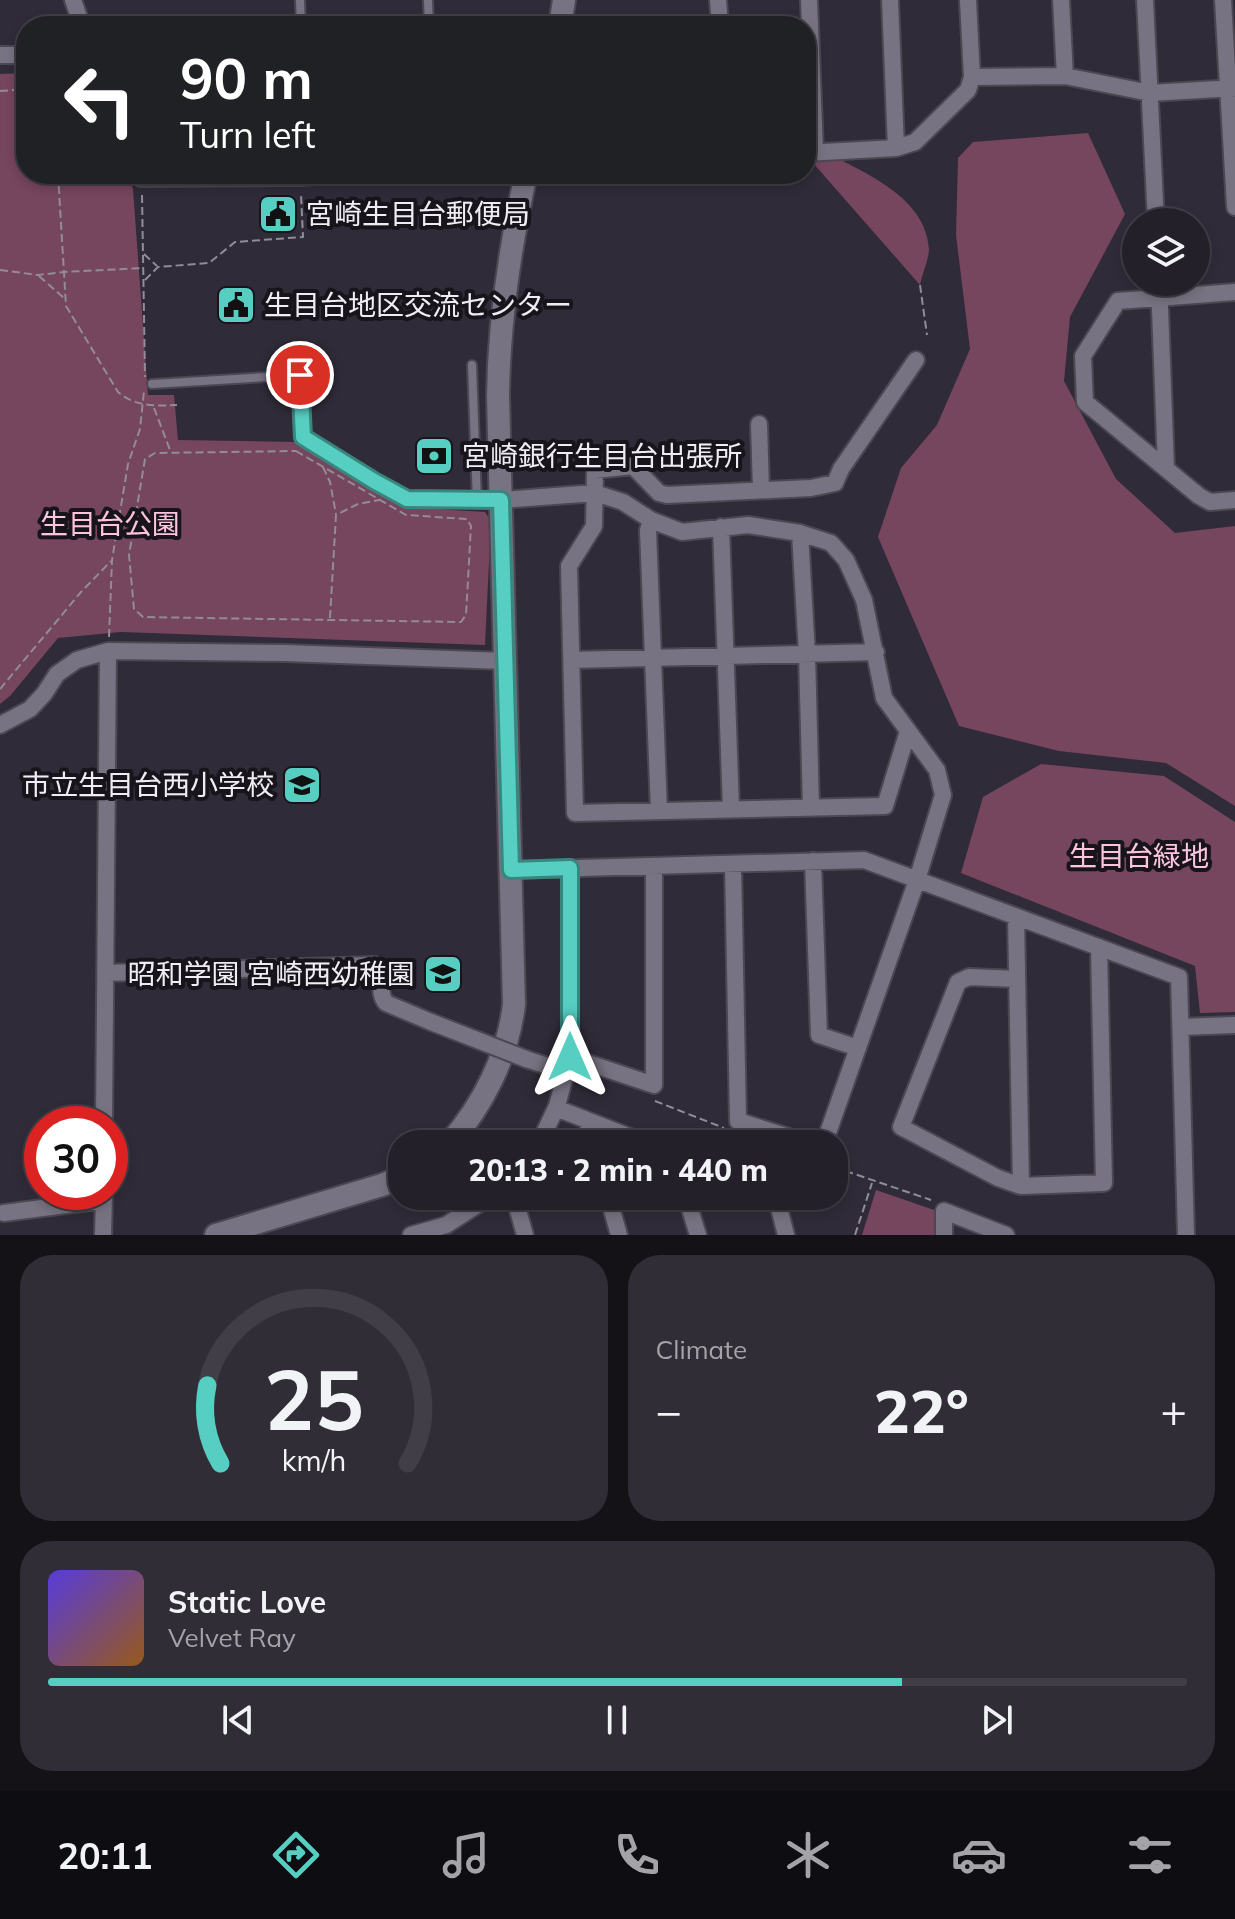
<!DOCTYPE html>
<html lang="en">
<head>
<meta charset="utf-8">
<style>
  body { margin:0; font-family:Mulish,"Noto Sans JP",sans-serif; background:#302d36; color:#f1f3f6; height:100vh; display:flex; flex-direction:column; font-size:30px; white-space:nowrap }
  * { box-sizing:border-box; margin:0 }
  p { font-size:26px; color:#a3a3a8 }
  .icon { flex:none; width:44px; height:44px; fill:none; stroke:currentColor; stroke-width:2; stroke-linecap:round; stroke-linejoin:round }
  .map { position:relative; height:1235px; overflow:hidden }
  .panel { display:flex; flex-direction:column; gap:20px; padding:20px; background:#141217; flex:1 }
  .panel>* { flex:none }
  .guide { position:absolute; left:16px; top:16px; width:800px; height:168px; border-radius:32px; box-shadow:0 4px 12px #0003,0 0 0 2px #413e47; background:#202124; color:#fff; overflow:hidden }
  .tools { position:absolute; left:1122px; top:208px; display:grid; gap:16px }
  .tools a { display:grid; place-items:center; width:88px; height:88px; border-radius:50%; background:#24202a; box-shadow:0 4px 12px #0003,0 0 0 2px #413e47; font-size:40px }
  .speed { position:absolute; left:24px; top:1106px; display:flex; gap:16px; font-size:40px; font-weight:700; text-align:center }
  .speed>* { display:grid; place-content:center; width:104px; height:104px; border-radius:50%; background:#24202a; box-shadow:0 4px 12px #0003,0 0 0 2px #413e47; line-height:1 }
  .speed .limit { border:12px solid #d22; background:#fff; color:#111 }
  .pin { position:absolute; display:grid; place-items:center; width:68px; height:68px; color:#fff; margin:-34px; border:4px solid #fff; border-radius:50%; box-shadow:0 2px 8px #0007 }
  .me { position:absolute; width:88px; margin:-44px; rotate:0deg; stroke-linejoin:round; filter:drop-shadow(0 0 6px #0008) }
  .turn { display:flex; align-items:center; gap:28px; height:168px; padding:0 32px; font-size:36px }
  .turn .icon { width:104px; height:104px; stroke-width:2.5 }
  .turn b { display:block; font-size:56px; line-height:68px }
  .big { font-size:60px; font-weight:800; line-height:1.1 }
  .panel .tile { flex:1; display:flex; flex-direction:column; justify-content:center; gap:12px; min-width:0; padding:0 28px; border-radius:32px; background:#302d36 }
  .panel .dial { align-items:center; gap:0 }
  .dial svg { height:208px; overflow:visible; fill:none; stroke:#413e47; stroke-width:7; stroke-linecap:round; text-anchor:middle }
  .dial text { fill:#f1f3f6; stroke:none }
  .song { display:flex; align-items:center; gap:24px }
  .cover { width:96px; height:96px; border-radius:12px; background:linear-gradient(135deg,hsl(250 70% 55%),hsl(30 70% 35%)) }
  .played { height:8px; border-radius:4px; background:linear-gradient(90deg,#57cec2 75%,#413e47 75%) }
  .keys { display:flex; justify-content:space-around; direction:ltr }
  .heat { display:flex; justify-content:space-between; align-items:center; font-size:44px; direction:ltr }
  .panel .tiles { flex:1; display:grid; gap:20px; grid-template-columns:1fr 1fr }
  .tile:last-child { grid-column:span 2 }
  .trip { position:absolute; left:388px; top:1130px; width:460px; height:80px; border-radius:32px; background:#24202a; box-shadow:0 4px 12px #0003,0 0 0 2px #413e47; font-weight:800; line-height:80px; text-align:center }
  .tabs { display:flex; height:128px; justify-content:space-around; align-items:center; background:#0e0d11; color:#a3a3a8 }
  .tabs .icon { width:56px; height:56px }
  .tabs .selected { color:#57cec2 }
  .tabs b { font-size:36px; color:#f1f3f6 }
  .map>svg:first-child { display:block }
  .green { fill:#76455e }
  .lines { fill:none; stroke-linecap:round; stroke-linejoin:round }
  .lane-casing { stroke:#4c4752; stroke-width:12 }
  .street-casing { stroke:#4c4752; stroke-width:20 }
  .secondary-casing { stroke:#4c4752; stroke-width:26 }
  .path { stroke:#918c97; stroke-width:2; stroke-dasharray:8 4; stroke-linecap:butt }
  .lane { stroke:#787382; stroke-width:8 }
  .street { stroke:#787382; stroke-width:16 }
  .secondary { stroke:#787382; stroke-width:22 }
  .street-bridge-casing { stroke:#4c4752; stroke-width:20; stroke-linecap:butt }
  .street-bridge { stroke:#787382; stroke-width:16 }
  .route-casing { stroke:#39867e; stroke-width:20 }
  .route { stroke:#57cec2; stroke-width:14 }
  .labels { text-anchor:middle; stroke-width:8; stroke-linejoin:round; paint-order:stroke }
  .poi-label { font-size:28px; fill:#f0ecf5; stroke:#17151b; text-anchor:start }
  .park-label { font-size:28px; fill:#fec3df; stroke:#17151b }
</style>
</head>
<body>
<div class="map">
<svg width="1235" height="1235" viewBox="0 0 1235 1235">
  <rect width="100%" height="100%" fill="#302b38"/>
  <path class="green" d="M 26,73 L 26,174 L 127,174 L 133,189 L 148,395 L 174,395 L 178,440 L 296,442 L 405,507 L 485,512 L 491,521 L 485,645 L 121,632 L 58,638 L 10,696 L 0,704 L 0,74 Z
    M 1088,133 L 1125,214 L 1070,317 L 1064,381 L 1116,479 L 1175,533 L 1235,526 L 1235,806 L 1166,763 L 1059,751 L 959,726 L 878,537 L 901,468 L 937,425 L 970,349 L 956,235 L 958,158 L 973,142 Z
    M 825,152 C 865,173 926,197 929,249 C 929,259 922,274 920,285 L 806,155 Z
    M 1041,764 L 1164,776 L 1235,822 L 1235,1012 L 1200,1013 L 1195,966 L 961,873 L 983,797 Z
    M 876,1190 L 937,1211 L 937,1235 L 862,1235 Z"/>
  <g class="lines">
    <g class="lane-casing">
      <path id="lane" d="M 300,0 L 301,26
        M 428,0 L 429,26
        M 472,365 L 477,501
        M 152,384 L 300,375 L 303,437 L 374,481 L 407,499 L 500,500"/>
    </g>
    <g class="street-casing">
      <path id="street" d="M 73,0 L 82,26
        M 718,0 L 720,26
        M 809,0 L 815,152
        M 890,0 L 896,148
        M 1061,0 L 1065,76
        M 1145,0 L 1156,222
        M 1223,0 L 1235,207
        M 0,55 L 26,55
        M 972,77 L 1065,76 L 1150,93 L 1235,88
        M 806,153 L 896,148 L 915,142 L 968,90 L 972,77 L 968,0
        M 140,174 L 141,178 L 300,177 L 345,174
        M 1159,282 L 1166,468
        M 1235,292 L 1118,301 L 1083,356 L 1085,402 L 1199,496 L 1210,502 L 1235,500
        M 759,424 L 761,489
        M 501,500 L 595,493 L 623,502 L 651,520 L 682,532 L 748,525 L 800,533 L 831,543 L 846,560 L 864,600 L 884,698 L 937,770 L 943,795 L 917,880 L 824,1144
        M 651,520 L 648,530 L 659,811
        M 721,527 L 731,809
        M 800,533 L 807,654 L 811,808
        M 572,660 L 876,652
        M 0,725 L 30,709 L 44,694 L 57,674 L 77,660 L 108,651 L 285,653 L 504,661
        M 908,731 L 885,806 L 575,813 L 569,566 L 594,526 L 595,470 L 633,466 L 659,493 L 667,495 L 811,488 L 835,483 L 841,469 L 916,360
        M 813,861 L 819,1035 L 858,1048
        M 733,864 L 738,1121 L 811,1144
        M 511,870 L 864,860 L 1179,977 L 1186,1235
        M 1016,917 L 1021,1186
        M 105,973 L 374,965 L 379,968 C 383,979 378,994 386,1003 L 431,1022
        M 1017,979 L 969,977 L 958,982 L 901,1127 L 998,1178 L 1021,1186 L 1104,1183 L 1099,947
        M 1181,1027 L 1235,1025
        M 570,1057 L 654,1085 L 654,866
        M 526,1059 L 566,1072
        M 556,1108 L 648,1144
        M 587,1121 L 593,1144
        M 104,1124 L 108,651
        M 539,1144 L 557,1106 L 570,1057 L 570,868
        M 514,1196 L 525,1235
        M 608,1196 L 619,1235
        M 686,1196 L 698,1235
        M 776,1196 L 786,1235
        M 4,1213 L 104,1200
        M 103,1235 L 104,1193
        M 411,1235 L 446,1225 L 491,1196
        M 944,1235 L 944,1211 L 1006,1235"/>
    </g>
    <g class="secondary-casing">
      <path id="secondary" d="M 560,26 L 564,0
        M 449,1144 C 483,1105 508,1056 514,1004 L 498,396 C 499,321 510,247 526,174
        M 216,1235 L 382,1185 L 402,1177"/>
    </g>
    <path class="path" d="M 0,91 L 26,89
      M 58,174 L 66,306 L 118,392 C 136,407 155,406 177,405
      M 142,195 L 145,377
      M 144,254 L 157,266
      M 0,270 L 38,275 L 64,272 L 143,268
      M 39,276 L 64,298
      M 145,280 L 158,267 L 209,263 L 235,242 L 303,237 L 301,194
      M 920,285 L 927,335
      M 154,408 L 170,450
      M 296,451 L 406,515 L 467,519 L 471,526 L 466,615 L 461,622 L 143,617 L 134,609 L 129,555 L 145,459 L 155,453 Z
      M 323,467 L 330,482 L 336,514
      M 330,618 L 336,515 L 358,504 L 379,500
      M 109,637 L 112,560 L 128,464 L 140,429 L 144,391
      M 0,689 L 81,592 L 111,561
      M 655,1101 L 724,1128
      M 834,1167 L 931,1200
      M 855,1235 L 872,1183"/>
    <use href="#lane" class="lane"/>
    <use href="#street" class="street"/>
    <use href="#secondary" class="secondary"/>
    <g class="street-bridge-casing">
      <path id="street-bridge" d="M 431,1022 L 526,1059"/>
    </g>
    <use href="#street-bridge" class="street-bridge"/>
  </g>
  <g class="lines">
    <g class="route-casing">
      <path id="route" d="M 300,375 L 303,437 L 374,481 L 407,499 L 501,500 L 511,870 L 570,868 L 570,1057"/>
    </g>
    <use href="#route" class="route"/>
  </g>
  <defs>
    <g id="civic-square" transform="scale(2)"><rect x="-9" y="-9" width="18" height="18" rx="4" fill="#57cec2" stroke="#17151b"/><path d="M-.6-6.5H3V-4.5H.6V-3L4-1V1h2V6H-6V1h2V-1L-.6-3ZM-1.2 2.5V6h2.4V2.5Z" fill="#111"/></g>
    <g id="bank-square" transform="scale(2)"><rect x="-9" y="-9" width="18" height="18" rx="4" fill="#57cec2" stroke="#17151b"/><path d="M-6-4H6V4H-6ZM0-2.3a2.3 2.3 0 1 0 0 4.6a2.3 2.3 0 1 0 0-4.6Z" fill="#111"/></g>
    <g id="school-square" transform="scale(2)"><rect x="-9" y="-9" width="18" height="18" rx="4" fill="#57cec2" stroke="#17151b"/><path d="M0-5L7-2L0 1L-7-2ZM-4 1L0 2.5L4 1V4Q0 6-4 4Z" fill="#111"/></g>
  </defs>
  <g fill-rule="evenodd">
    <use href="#civic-square" x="278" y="214"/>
    <use href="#civic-square" x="236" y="305"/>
    <use href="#bank-square" x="434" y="456"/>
    <use href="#school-square" x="302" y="785"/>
    <use href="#school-square" x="443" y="974"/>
  </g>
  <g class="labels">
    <g class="poi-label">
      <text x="306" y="224">宮崎生目台郵便局</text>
      <text x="264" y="315">生目台地区交流センター</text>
      <text x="462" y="466">宮崎銀行生目台出張所</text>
      <text x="274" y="795" text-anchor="end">市立生目台西小学校</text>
      <text x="415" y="984" text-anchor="end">昭和学園 宮崎西幼稚園</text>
    </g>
    <g class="park-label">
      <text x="110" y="534">生目台公園</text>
      <text x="1139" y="866">生目台緑地</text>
    </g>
  </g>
</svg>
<div class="tools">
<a><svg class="icon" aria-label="layers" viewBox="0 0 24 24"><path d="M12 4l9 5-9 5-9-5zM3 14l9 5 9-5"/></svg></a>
</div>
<div class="speed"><div class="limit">30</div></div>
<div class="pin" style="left:300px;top:375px;background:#d93025"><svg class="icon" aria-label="arrive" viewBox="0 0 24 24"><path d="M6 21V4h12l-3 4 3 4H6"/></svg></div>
<svg class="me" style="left:570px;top:1057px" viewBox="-20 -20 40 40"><path d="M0-17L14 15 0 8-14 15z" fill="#57cec2" stroke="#fff" stroke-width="4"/></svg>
<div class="trip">20:13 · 2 min · 440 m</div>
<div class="guide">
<div class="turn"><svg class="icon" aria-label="left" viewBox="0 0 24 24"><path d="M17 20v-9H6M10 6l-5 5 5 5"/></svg><div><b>90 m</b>Turn left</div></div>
</div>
</div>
<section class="panel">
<div class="tiles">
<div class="tile dial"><svg viewBox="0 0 100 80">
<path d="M14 69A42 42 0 1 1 86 69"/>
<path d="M14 69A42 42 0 0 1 9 39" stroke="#57cec2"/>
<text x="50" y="56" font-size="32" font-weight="700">25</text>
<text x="50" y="72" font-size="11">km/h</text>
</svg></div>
<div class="tile"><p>Climate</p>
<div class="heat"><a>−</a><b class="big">22°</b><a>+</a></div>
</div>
<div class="tile">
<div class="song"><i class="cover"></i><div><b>Static Love</b><p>Velvet Ray</p></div></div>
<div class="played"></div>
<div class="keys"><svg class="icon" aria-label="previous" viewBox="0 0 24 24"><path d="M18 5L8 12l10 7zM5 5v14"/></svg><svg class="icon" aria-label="pause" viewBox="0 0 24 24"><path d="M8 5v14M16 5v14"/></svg><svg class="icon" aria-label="next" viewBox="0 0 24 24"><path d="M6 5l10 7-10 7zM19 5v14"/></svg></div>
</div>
</div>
</section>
<nav class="tabs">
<b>20:11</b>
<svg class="icon selected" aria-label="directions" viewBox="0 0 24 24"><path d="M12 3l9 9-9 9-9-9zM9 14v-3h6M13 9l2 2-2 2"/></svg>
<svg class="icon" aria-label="music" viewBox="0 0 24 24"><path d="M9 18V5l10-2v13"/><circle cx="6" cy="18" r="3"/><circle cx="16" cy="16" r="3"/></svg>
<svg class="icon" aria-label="phone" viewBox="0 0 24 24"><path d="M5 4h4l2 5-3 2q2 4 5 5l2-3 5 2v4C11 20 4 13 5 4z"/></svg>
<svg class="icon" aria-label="climate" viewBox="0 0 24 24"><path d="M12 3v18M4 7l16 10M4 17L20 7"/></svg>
<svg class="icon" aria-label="car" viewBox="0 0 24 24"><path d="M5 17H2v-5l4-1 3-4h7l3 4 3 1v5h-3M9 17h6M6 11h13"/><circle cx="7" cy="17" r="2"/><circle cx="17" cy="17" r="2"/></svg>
<svg class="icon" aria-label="filters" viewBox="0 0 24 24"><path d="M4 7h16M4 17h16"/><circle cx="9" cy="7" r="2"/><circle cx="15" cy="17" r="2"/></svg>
</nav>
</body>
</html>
